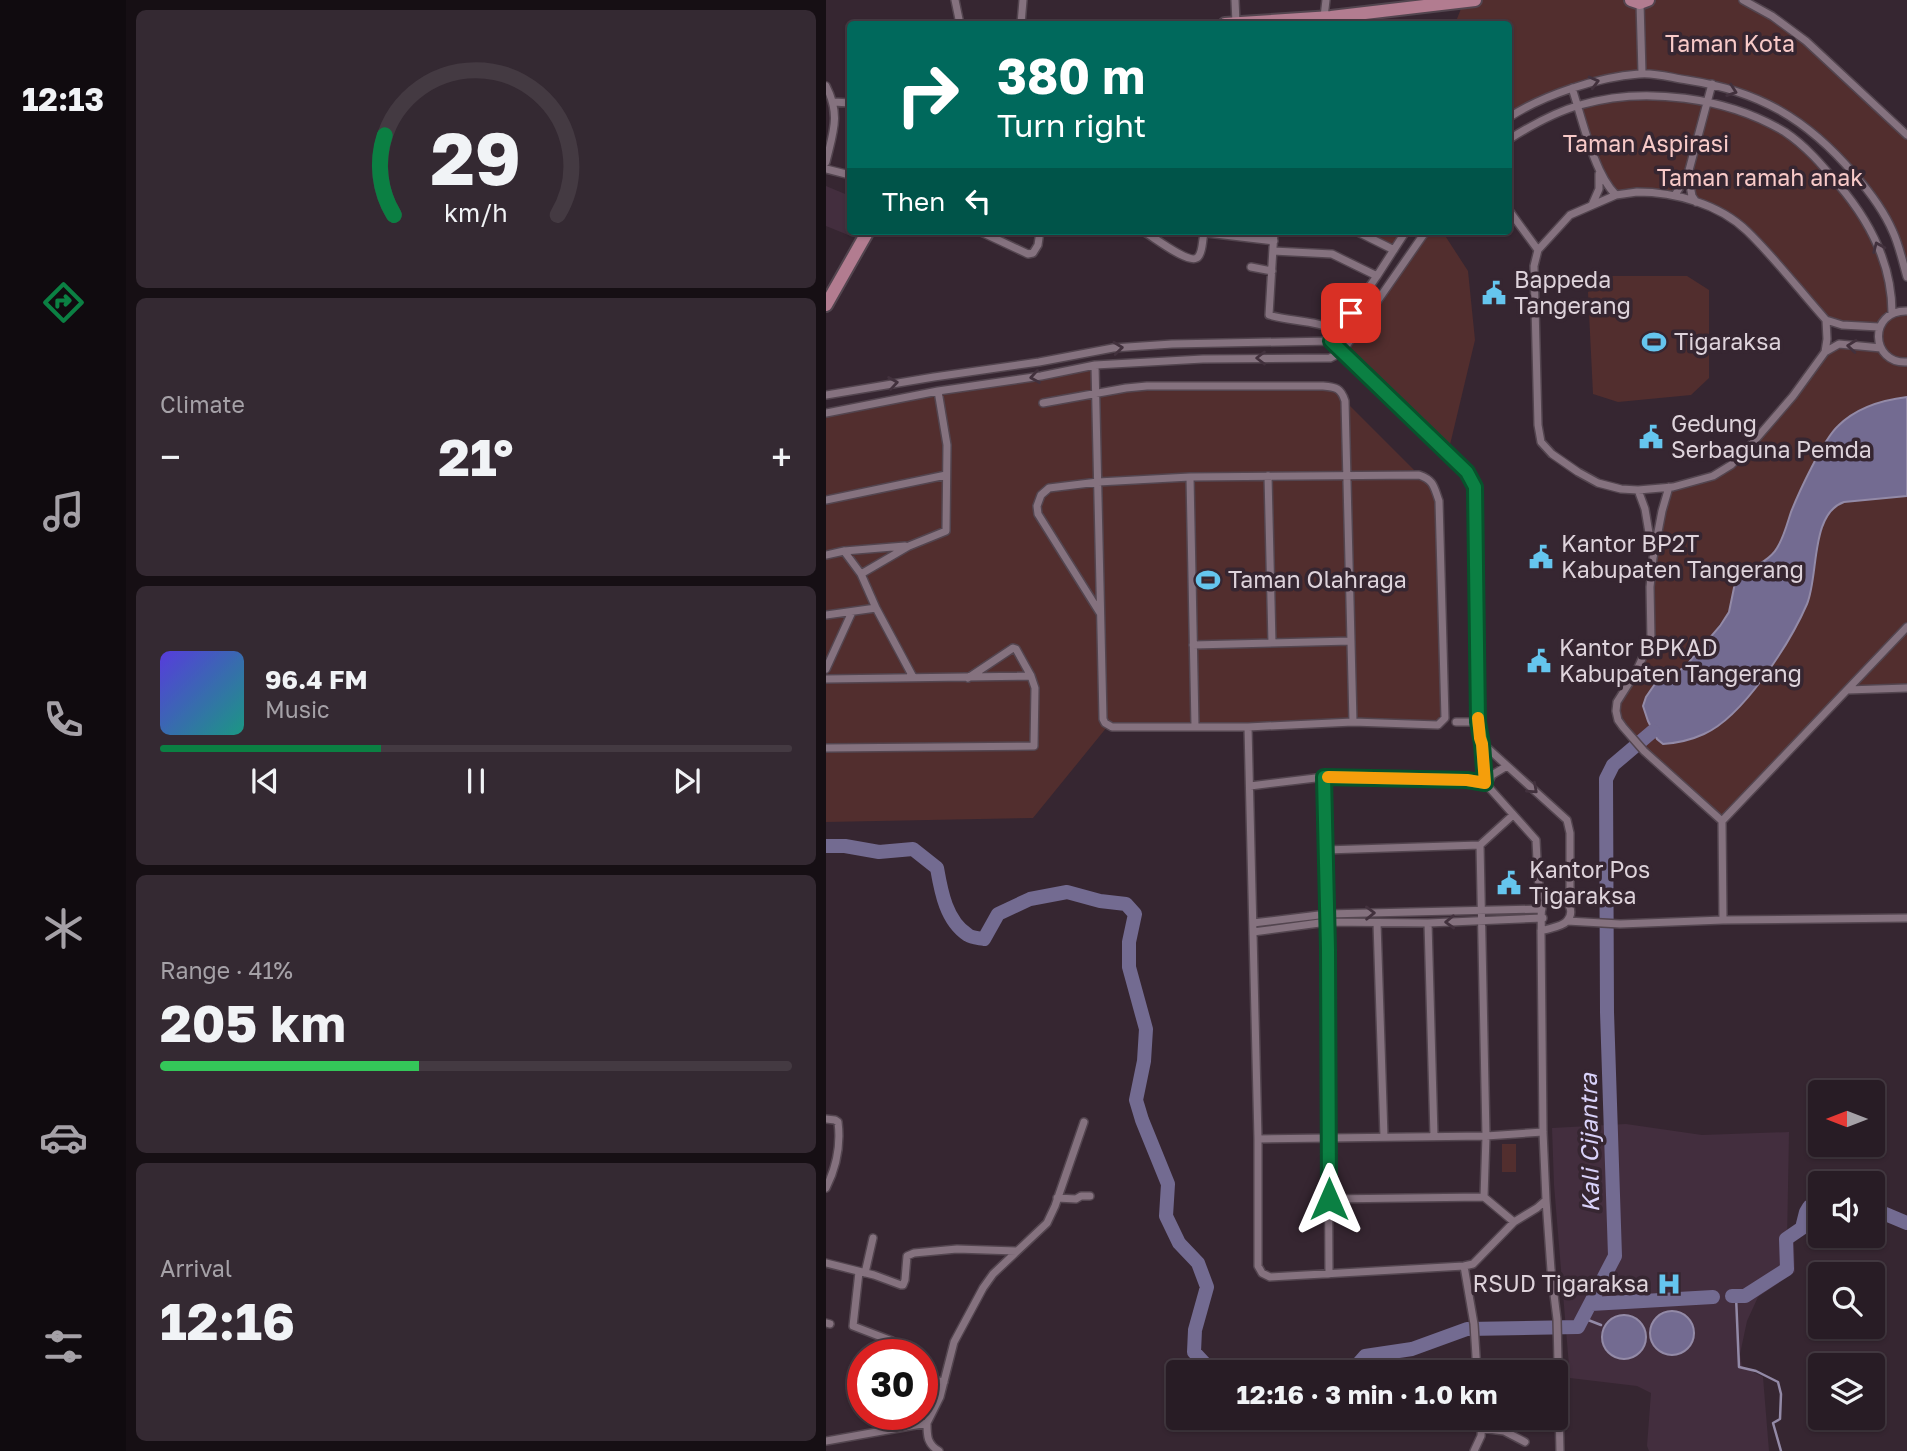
<!DOCTYPE html>
<html lang="en">
<head>
<meta charset="utf-8">
<style>
  body { margin:0; font-family:"Golos Text",sans-serif; background:#342932; color:#f1f3f6; height:100vh; display:flex; flex-direction:column; font-size:26px; white-space:nowrap }
  * { box-sizing:border-box; margin:0 }
  p { font-size:23px; color:#a5a1a7 }
  .icon { flex:none; width:38px; height:38px; fill:none; stroke:currentColor; stroke-width:2; stroke-linecap:round; stroke-linejoin:round }
  .map { position:relative; flex:1; overflow:hidden }
  .panel { display:flex; flex-direction:column; gap:10px; padding:10px; background:#160f14; width:700px }
  .panel>* { flex:none }
  .hud { position:absolute; left:21px; top:21px; width:665px; height:214px; border-radius:7px; box-shadow:0 2px 5px #0004,0 0 0 2px #443a42; background:#00695c; color:#fff; overflow:hidden }
  .needle { width:46px; rotate:270deg }
  .fabs { position:absolute; left:982px; top:1080px; display:grid; gap:14px }
  .fabs a { display:grid; place-items:center; width:77px; height:77px; border-radius:7px; background:#281c25; box-shadow:0 2px 5px #0004,0 0 0 2px #443a42; font-size:35px }
  .speed { position:absolute; left:21px; top:1339px; display:flex; gap:14px; font-size:35px; font-weight:700; text-align:center }
  .speed>* { display:grid; place-content:center; width:91px; height:91px; border-radius:50%; background:#281c25; box-shadow:0 2px 5px #0004,0 0 0 2px #443a42; line-height:1 }
  .speed .limit { border:10px solid #d22; background:#fff; color:#111 }
  .pin { position:absolute; display:grid; place-items:center; width:60px; height:60px; color:#fff; margin:-30px; border-radius:14px; box-shadow:0 4px 10px #0006 }
  .me { position:absolute; width:77px; margin:-38px; rotate:0deg; stroke-linejoin:round; filter:drop-shadow(0 0 5px #0008) }
  .turn { display:flex; align-items:center; gap:24px; height:147px; padding:0 35px; font-size:32px }
  .turn .icon { width:91px; height:91px; stroke-width:2.5 }
  .turn b { display:block; font-size:49px; line-height:60px }
  .then { display:flex; align-items:center; height:66px; padding:0 35px; background:#0003; gap:14px; font-size:26px }
  .big { font-size:52px; font-weight:700; line-height:1.1 }
  .panel .widget { flex:1; display:flex; flex-direction:column; justify-content:center; gap:10px; min-width:0; padding:0 24px; border-radius:10px; background:#342932 }
  .panel .dial { align-items:center; gap:0 }
  .dial svg { height:182px; overflow:visible; fill:none; stroke:#443a42; stroke-width:7; stroke-linecap:round; text-anchor:middle }
  .dial text { fill:#f1f3f6; stroke:none }
  .song { display:flex; align-items:center; gap:21px }
  .cover { width:84px; height:84px; border-radius:10px; background:linear-gradient(135deg,hsl(250 70% 55%),hsl(170 70% 35%)) }
  .played { height:7px; border-radius:4px; background:linear-gradient(90deg,#0b8043 35%,#443a42 35%) }
  .keys { display:flex; justify-content:space-around; direction:ltr }
  .heat { display:flex; justify-content:space-between; align-items:center; font-size:38px; direction:ltr }
  .charge { height:10px; border-radius:5px; background:linear-gradient(90deg,#34c759 41%,#443a42 0) }
  .trip { position:absolute; left:340px; top:1360px; width:402px; height:70px; border-radius:7px; background:#281c25; box-shadow:0 2px 5px #0004,0 0 0 2px #443a42; font-weight:700; line-height:70px; text-align:center }
  main { display:flex; flex:1; min-height:0 }
  .tab-bar { display:flex; flex-direction:column; width:126px; justify-content:space-around; align-items:center; background:#100b0f; color:#a5a1a7 }
  .tab-bar .icon { width:49px; height:49px }
  .tab-bar .current { color:#0b8043 }
  .tab-bar b { font-size:32px; color:#f1f3f6 }
  .map>svg:first-child { display:block }
  .built { fill:#432e3e }
  .green { fill:#522e2e }
  .water { fill:#736b91; stroke:#938aa7; stroke-width:2 }
  .lines { fill:none; stroke-linecap:round; stroke-linejoin:round }
  .stream { stroke:#938aa7; stroke-width:2.5 }
  .river { stroke:#736b91; stroke-width:14 }
  .minor-casing { stroke:#53454f; stroke-width:10 }
  .primary-casing { stroke:#53454f; stroke-width:16 }
  .minor { stroke:#85727f; stroke-width:7 }
  .primary { stroke:#b27c90; stroke-width:12 }
  .oneway { stroke:#42313d }
  .route-casing { stroke:#07532c; stroke-width:18 }
  .route { stroke:#0b8043; stroke-width:12 }
  .slow { stroke:#f59e0b; stroke-width:12 }
  .labels { text-anchor:middle; stroke-width:7; stroke-linejoin:round; paint-order:stroke }
  .park-label { font-size:23px; fill:#f8cac8; stroke:#362631 }
  .poi-label { font-size:23px; fill:#ded3db; stroke:#362631; text-anchor:start }
  .water-label { font-size:24px; font-style:italic; fill:#d9d2f9; stroke:#362631 }
</style>
</head>
<body>
<main>
<nav class="tab-bar">
<b>12:13</b>
<svg class="icon current" aria-label="directions" viewBox="0 0 24 24"><path d="M12 3l9 9-9 9-9-9zM9 14v-3h6M13 9l2 2-2 2"/></svg>
<svg class="icon" aria-label="music" viewBox="0 0 24 24"><path d="M9 18V5l10-2v13"/><circle cx="6" cy="18" r="3"/><circle cx="16" cy="16" r="3"/></svg>
<svg class="icon" aria-label="phone" viewBox="0 0 24 24"><path d="M5 4h4l2 5-3 2q2 4 5 5l2-3 5 2v4C11 20 4 13 5 4z"/></svg>
<svg class="icon" aria-label="climate" viewBox="0 0 24 24"><path d="M12 3v18M4 7l16 10M4 17L20 7"/></svg>
<svg class="icon" aria-label="car" viewBox="0 0 24 24"><path d="M5 17H2v-5l4-1 3-4h7l3 4 3 1v5h-3M9 17h6M6 11h13"/><circle cx="7" cy="17" r="2"/><circle cx="17" cy="17" r="2"/></svg>
<svg class="icon" aria-label="filters" viewBox="0 0 24 24"><path d="M4 7h16M4 17h16"/><circle cx="9" cy="7" r="2"/><circle cx="15" cy="17" r="2"/></svg>
</nav>
<section class="panel">
<div class="widget dial"><svg viewBox="0 0 100 80">
<path d="M14 69A42 42 0 1 1 86 69"/>
<path d="M14 69A42 42 0 0 1 10 34" stroke="#0b8043"/>
<text x="50" y="56" font-size="32" font-weight="700">29</text>
<text x="50" y="72" font-size="11">km/h</text>
</svg></div>
<div class="widget"><p>Climate</p>
<div class="heat"><a>−</a><b class="big">21°</b><a>+</a></div>
</div>
<div class="widget">
<div class="song"><i class="cover"></i><div><b>96.4 FM</b><p>Music</p></div></div>
<div class="played"></div>
<div class="keys"><svg class="icon" aria-label="previous" viewBox="0 0 24 24"><path d="M18 5L8 12l10 7zM5 5v14"/></svg><svg class="icon" aria-label="pause" viewBox="0 0 24 24"><path d="M8 5v14M16 5v14"/></svg><svg class="icon" aria-label="next" viewBox="0 0 24 24"><path d="M6 5l10 7-10 7zM19 5v14"/></svg></div>
</div>
<div class="widget"><p>Range · 41%</p><b class="big">205 km</b><div class="charge"></div></div>
<div class="widget"><p>Arrival</p><b class="big">12:16</b></div>
</section>
<div class="map">
<svg width="1081" height="1451" viewBox="0 0 1081 1451">
  <rect width="100%" height="100%" fill="#362631"/>
  <path class="built" d="M 0,186 L 24,196 L 24,231 L 35,231 L 32,239 L 0,226 Z
    M 800,1124 L 876,1135 L 963,1132 L 961,1242 L 968,1242 L 969,1272 L 932,1297 L 921,1321 L 914,1354 L 916,1366 L 937,1377 L 943,1451 L 823,1451 L 821,1446 L 825,1393 L 811,1386 L 744,1378 L 728,1185 L 726,1128 Z"/>
  <path class="green" d="M 649,0 L 917,0 L 980,41 L 1081,135 L 1081,280 L 1067,232 L 1041,189 L 976,123 L 939,101 L 886,84 L 816,73 L 746,88 L 683,118 L 682,24 L 629,24 L 638,1 Z
    M 834,95 L 914,111 L 958,132 L 976,146 L 1025,199 L 1051,242 L 1066,312 L 1081,311 L 1081,397 L 1062,400 L 967,508 L 951,549 L 940,559 L 910,578 L 903,612 L 881,641 L 858,668 L 831,681 C 825,705 815,725 837,744 L 933,682 L 950,661 L 981,604 L 985,590 L 996,526 L 1000,515 L 1012,504 L 1018,502 L 1081,496 L 1081,690 L 1020,690 L 896,821 L 797,727 L 790,711 L 825,639 L 824,587 L 843,487 L 887,476 L 928,447 L 999,352 L 1013,344 L 1054,348 L 1053,327 L 1000,320 L 920,229 L 870,202 L 862,175 L 849,195 L 790,195 L 780,184 L 752,105 Z
    M 537,231 L 580,231 L 569,248 Z
    M 600,231 L 616,231 L 642,271 L 649,340 L 622,453 L 516,352 Z
    M 787,276 L 861,276 L 883,290 L 883,378 L 865,395 L 792,402 L 767,394 L 762,292 Z
    M 269,365 L 269,392 L 297,389 L 511,388 L 519,401 L 593,475 L 602,478 L 613,501 L 619,714 L 612,725 L 281,727 L 207,818 L 0,822 L 0,412 Z
    M 676,1144 L 690,1144 L 690,1172 L 676,1172 Z"/>
  <path class="water" d="M 1081,397 L 1081,496 L 1018,502 C 984,514 993,575 981,604 C 964,643 917,717 878,734 C 865,740 851,743 837,744 L 831,739 L 822,721 L 817,706 L 820,697 L 831,681 L 858,668 L 894,626 L 903,612 L 910,578 L 921,568 C 931,567 946,557 951,548 C 958,537 961,524 965,512 C 973,492 997,440 1012,426 C 1030,408 1056,400 1081,397 Z
    M824 1333a22 22 0 1 1 44 0a22 22 0 1 1-44 0Z
    M776 1337a22 22 0 1 1 44 0a22 22 0 1 1-44 0Z"/>
  <g class="lines">
    <path class="stream" d="M 910,1296 L 913,1367 L 930,1371 L 952,1382 L 955,1394 L 954,1419 L 947,1423 L 955,1451
      M 757,1318 L 775,1325"/>
    <path class="river" d="M 0,846 L 19,846 L 53,852 L 87,849 L 111,868 C 115,891 120,921 142,935 C 146,938 153,938 158,939 L 172,914 L 204,899 L 241,892 L 274,901 L 300,904 L 309,914 L 303,942 L 303,967 L 320,1029 L 318,1061 L 310,1100 L 316,1120 L 342,1184 L 340,1216 L 353,1243 L 372,1263 L 381,1287 L 369,1330 L 368,1352 L 381,1366 L 401,1372
      M 1046,1203 L 1057,1213 L 1081,1223
      M 906,1296 L 919,1296 L 961,1269 L 960,1239 L 976,1228 L 980,1212 L 983,1207 L 994,1205
      M 765,1304 L 887,1297
      M 525,1372 L 539,1356 L 586,1349 L 641,1329 L 752,1327 L 789,1256 L 781,1012 L 780,779 L 787,765 L 827,731"/>
    <g class="minor-casing">
      <path id="minor" d="M 129,0 L 134,24
        M 409,0 L 410,23
        M 917,0 L 946,16 L 980,41 L 1081,135
        M 814,3 L 816,73
        M 498,17 L 500,0
        M 195,24 L 197,0
        M 0,86 C 15,115 7,132 0,162
        M 746,88 C 756,118 768,174 790,195
        M 8,102 L 24,103
        M 682,118 C 717,95 772,77 813,74 C 828,72 846,78 861,80 C 933,91 981,119 1028,174 C 1043,191 1058,211 1067,232 C 1073,245 1077,263 1081,277
        M 682,140 C 704,126 729,112 754,105 C 818,86 901,97 959,132 C 980,146 996,165 1012,184 C 1043,220 1066,264 1066,313
        M 0,169 L 24,175
        M 862,175 L 866,196 L 870,202
        M 811,192 C 849,192 893,204 921,231 C 949,258 974,291 1000,320 L 1001,339 L 999,352 L 967,396 L 923,447 L 905,465 L 887,476 L 847,487 L 812,490 L 795,489 L 772,483 L 752,472 L 726,454 L 715,442 L 712,425 L 708,266 L 712,250 L 744,215 L 790,195 Z
        M 849,195 L 862,174 L 886,84
        M 766,205 L 773,189 L 773,174
        M 682,209 L 712,250
        M 153,231 L 202,254 L 207,253 L 212,245 L 214,231
        M 317,231 C 328,237 364,266 372,257 C 377,252 376,240 378,234 L 381,233 L 448,241
        M 448,231 L 443,315 C 466,322 490,320 512,331
        M 530,231 L 568,250
        M 447,251 L 506,254 L 551,276
        M 425,267 L 446,271
        M 1081,311 C 1042,310 1044,364 1081,362
        M 1000,320 L 1016,325 L 1053,327
        M 505,341 L 622,453 C 633,464 643,473 648,487 L 652,722 L 656,744 L 659,783 L 710,840 L 712,879 L 715,893 L 720,901
        M 505,341 L 551,276 L 580,231
        M 999,352 L 1013,344 L 1055,348
        M 269,365 C 272,483 274,601 277,719 L 279,723 L 286,727 L 422,727 L 527,722 L 612,725 L 619,718 L 613,501 C 608,487 608,480 593,475 L 364,477 L 272,482 L 223,488 L 215,495 L 211,506 L 212,514 L 274,613
        M 0,395 L 108,377 L 213,362 L 287,348 L 346,344 L 505,341
        M 217,403 L 300,388 L 321,386 L 497,386 C 510,387 515,388 519,401 L 527,722
        M 0,413 L 112,391 L 215,376 L 269,365 L 377,359 L 504,358 L 516,352 L 600,231
        M 442,476 L 446,643
        M 364,477 L 369,726
        M 843,487 L 836,511 L 827,558 L 824,587 L 825,639 L 810,672 L 791,702 L 790,711 L 792,720 L 797,727 L 818,751 L 896,821 L 897,920
        M 812,490 L 819,509 L 826,551
        M 0,500 L 120,475
        M 18,551 L 35,574 L 50,608 L 87,677
        M 0,555 L 18,551 L 79,546
        M 35,574 L 83,546 L 120,531 L 121,445 L 112,391
        M 0,615 L 50,608
        M 367,645 L 525,641
        M 0,669 L 26,612
        M 0,679 L 205,676
        M 1021,690 L 1081,688
        M 630,722 L 652,722
        M 422,727 L 432,1139 L 432,1266 L 436,1273 L 444,1277 L 638,1266 L 647,1264 L 688,1222 L 711,1208 L 720,1200 L 717,1132 L 715,931 C 716,924 714,915 716,908 C 721,885 756,903 741,921 C 736,927 723,928 715,931
        M 657,744 L 741,820 L 744,833 L 744,897 L 740,901
        M 0,748 L 208,746 L 209,688 L 205,676 L 190,649 L 187,648 L 142,678
        M 498,777 L 501,922 L 503,1274
        M 661,785 L 666,775 L 681,766
        M 424,786 L 498,777 L 641,780 L 659,783
        M 896,821 L 1081,627
        M 654,845 L 687,815
        M 499,850 L 654,845 L 660,1136 L 658,1197
        M 741,921 L 794,924 L 897,920 L 1081,918
        M 427,923 L 501,914 L 716,909
        M 551,923 L 558,1137
        M 602,923 L 608,1136
        M 427,932 L 501,922 L 602,923 L 717,918
        M 0,1119 L 9,1120 L 12,1122 C 15,1145 10,1168 0,1188
        M 432,1139 L 660,1136 L 717,1132
        M 231,1198 L 250,1199 L 255,1196 L 264,1196
        M 503,1199 L 658,1197 L 688,1222
        M 720,1200 L 725,1270 L 731,1319 L 734,1451
        M 0,1263 L 48,1275 L 75,1285 L 77,1285 L 79,1280 L 81,1256 L 88,1253 L 131,1249 L 190,1251
        M 638,1266 L 648,1324 L 651,1372
        M 33,1272 L 27,1326 L 66,1341
        M 39,1273 L 47,1238
        M 0,1323 L 4,1324
        M 96,1378 L 118,1382
        M 101,1423 C 101,1436 101,1444 113,1451
        M 655,1428 L 678,1431 L 699,1442
        M 0,1441 L 101,1423 L 114,1397 L 128,1342 L 157,1288 L 167,1274 L 221,1223 L 229,1206 L 258,1122
        M 648,1451 L 655,1436 L 656,1418"/>
    </g>
    <g class="primary-casing">
      <path id="primary" d="M 805,0 L 814,3 L 822,0
        M 399,24 L 505,17 L 649,0
        M 0,305 L 42,231"/>
    </g>
    <use href="#minor" class="minor"/>
    <use href="#primary" class="primary"/>
  </g>
  <defs><path id="oneway-chevron" d="M-2-3.5L2.5 0L-2 3.5" fill="none" stroke-width="1.6" stroke-linecap="round" stroke-linejoin="round" transform="scale(1.75)"/></defs>
  <g class="oneway">
    <use href="#oneway-chevron" transform="translate(768 82) rotate(-15)"/>
    <use href="#oneway-chevron" transform="translate(906 91) rotate(19)"/>
    <use href="#oneway-chevron" transform="translate(1052 247) rotate(-113)"/>
    <use href="#oneway-chevron" transform="translate(1026 346) rotate(-175)"/>
    <use href="#oneway-chevron" transform="translate(292 348) rotate(-6)"/>
    <use href="#oneway-chevron" transform="translate(435 358) rotate(180)"/>
    <use href="#oneway-chevron" transform="translate(209 377) rotate(170)"/>
    <use href="#oneway-chevron" transform="translate(67 383) rotate(-9)"/>
    <use href="#oneway-chevron" transform="translate(707 789) rotate(42)"/>
    <use href="#oneway-chevron" transform="translate(544 913) rotate(-1)"/>
    <use href="#oneway-chevron" transform="translate(624 922) rotate(178)"/>
  </g>
  <g class="lines">
    <g class="route-casing">
      <path id="route" d="M 503,1199 L 502,949 L 498,777 L 641,780 L 659,783 L 656,744 L 652,722 L 649,487 L 641,472 L 505,341 L 525,313"/>
    </g>
    <use href="#route" class="route"/>
    <path class="slow" d="M 502,777 L 641,780 L 659,783 L 656,744 L 654,738 L 652,718"/>
  </g>
  <defs>
    <g id="civic-bare" transform="scale(1.89)"><path d="M-.6-6.5H3V-4.5H.6V-3L4-1V1h2V6H-6V1h2V-1L-.6-3ZM-1.2 2.5V6h2.4V2.5Z" fill="#65c5ee" stroke="#362631" stroke-width="2.5" paint-order="stroke"/></g>
    <g id="stadium-bare" transform="scale(1.89)"><path d="M0-5a6.5 5 0 1 0 0 10a6.5 5 0 1 0 0-10ZM-3.5-1.8h7v3.6h-7Z" fill="#65c5ee" stroke="#362631" stroke-width="2.5" paint-order="stroke"/></g>
    <g id="hospital-bare" transform="scale(1.89)"><path d="M-5-5h3v3.5h4V-5h3V5h-3V1.5h-4V5h-3Z" fill="#65c5ee" stroke="#362631" stroke-width="2.5" paint-order="stroke"/></g>
  </defs>
  <g fill-rule="evenodd">
    <use href="#civic-bare" x="668" y="293"/>
    <use href="#stadium-bare" x="828" y="342"/>
    <use href="#civic-bare" x="825" y="437"/>
    <use href="#civic-bare" x="715" y="557"/>
    <use href="#stadium-bare" x="382" y="580"/>
    <use href="#civic-bare" x="713" y="661"/>
    <use href="#civic-bare" x="683" y="883"/>
    <use href="#hospital-bare" x="843" y="1284"/>
  </g>
  <g class="labels">
    <g class="park-label">
      <text x="904" y="52">Taman Kota</text>
      <text x="820" y="152">Taman Aspirasi</text>
      <text x="934" y="186">Taman ramah anak</text>
    </g>
    <g class="poi-label">
      <text x="688" y="288">Bappeda<tspan x="688" dy="26">Tangerang</tspan></text>
      <text x="848" y="350">Tigaraksa</text>
      <text x="845" y="432">Gedung<tspan x="845" dy="26">Serbaguna Pemda</tspan></text>
      <text x="735" y="552">Kantor BP2T<tspan x="735" dy="26">Kabupaten Tangerang</tspan></text>
      <text x="402" y="588">Taman Olahraga</text>
      <text x="733" y="656">Kantor BPKAD<tspan x="733" dy="26">Kabupaten Tangerang</tspan></text>
      <text x="703" y="878">Kantor Pos<tspan x="703" dy="26">Tigaraksa</tspan></text>
      <text x="823" y="1292" text-anchor="end">RSUD Tigaraksa</text>
    </g>
    <g class="water-label">
      <text transform="translate(764 1143) rotate(-91)" y="8">Kali Cijantra</text>
    </g>
  </g>
</svg>
<div class="fabs">
<a><svg class="needle" viewBox="-14 -14 28 28"><path d="M0-13l5 13h-10z" fill="#e53935"/><path d="M0 13l5-13h-10z" fill="#a5a1a7"/></svg></a>
<a><svg class="icon" aria-label="sound" viewBox="0 0 24 24"><path d="M4 9h4l5-4v14l-5-4H4zM17 9q2 3 0 6"/></svg></a>
<a><svg class="icon" aria-label="search" viewBox="0 0 24 24"><circle cx="10" cy="10" r="6"/><path d="M15 15l6 6"/></svg></a>
<a><svg class="icon" aria-label="layers" viewBox="0 0 24 24"><path d="M12 4l9 5-9 5-9-5zM3 14l9 5 9-5"/></svg></a>
</div>
<div class="speed"><div class="limit">30</div></div>
<div class="pin" style="left:525px;top:313px;background:#d93025"><svg class="icon" aria-label="arrive" viewBox="0 0 24 24"><path d="M6 21V4h12l-3 4 3 4H6"/></svg></div>
<svg class="me" style="left:503px;top:1199px" viewBox="-20 -20 40 40"><path d="M0-17L14 15 0 8-14 15z" fill="#0b8043" stroke="#fff" stroke-width="4"/></svg>
<div class="trip">12:16 · 3 min · 1.0 km</div>
<div class="hud">
<div class="turn"><svg class="icon" aria-label="right" viewBox="0 0 24 24"><path d="M7 20v-9h11M14 6l5 5-5 5"/></svg><div><b>380 m</b>Turn right</div></div>
<div class="then">Then<svg class="icon" aria-label="left" viewBox="0 0 24 24"><path d="M17 20v-9H6M10 6l-5 5 5 5"/></svg></div>
</div>
</div>
</main>
</body>
</html>
